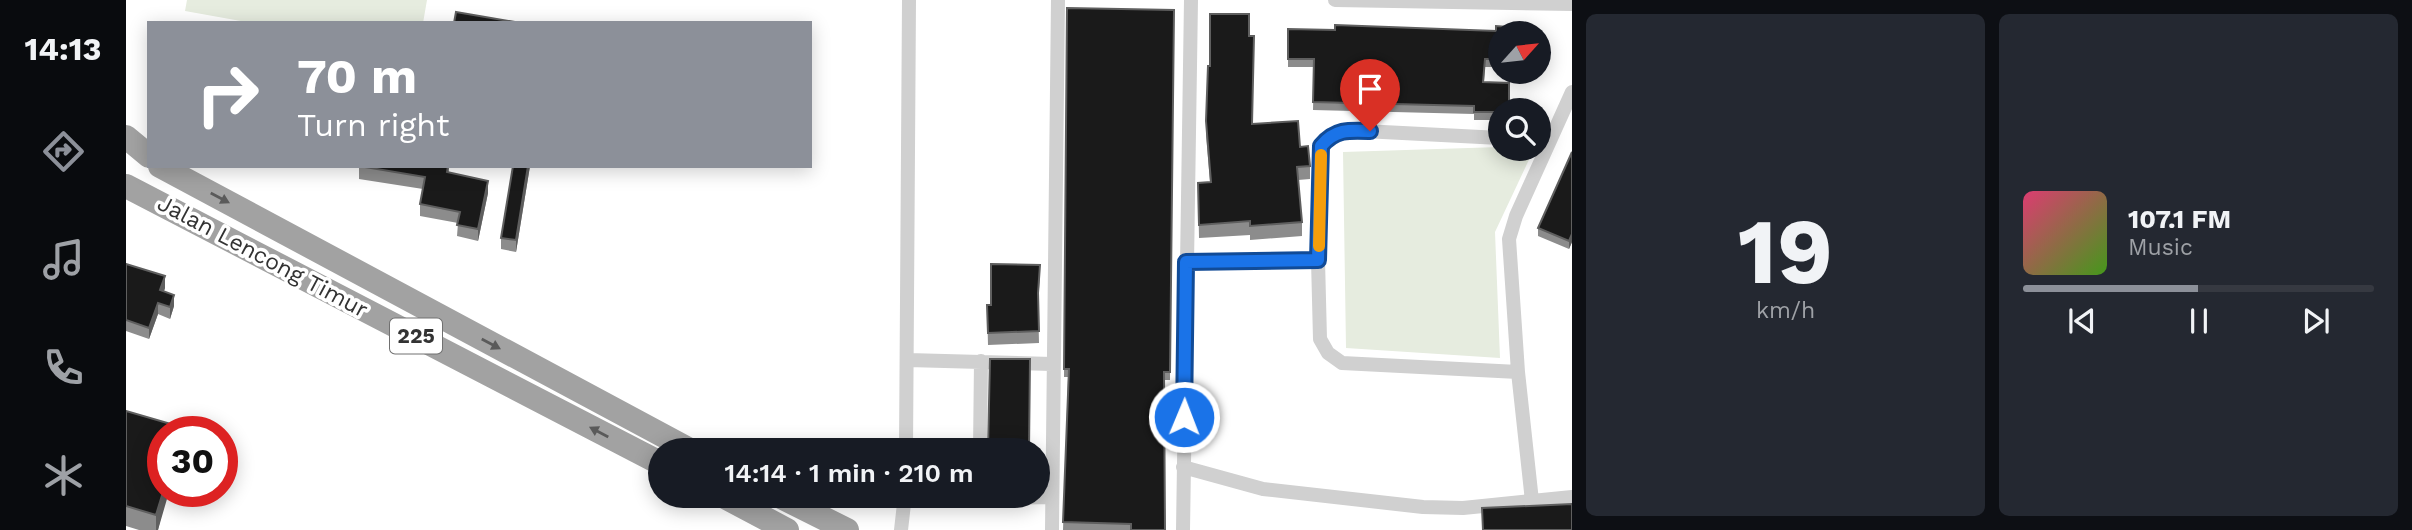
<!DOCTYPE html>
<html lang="en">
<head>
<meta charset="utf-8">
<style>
  body { margin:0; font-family:"Work Sans",sans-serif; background:#242831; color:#f1f3f6; height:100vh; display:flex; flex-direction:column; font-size:26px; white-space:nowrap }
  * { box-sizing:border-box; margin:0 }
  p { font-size:23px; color:#9ea1a6 }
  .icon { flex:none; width:38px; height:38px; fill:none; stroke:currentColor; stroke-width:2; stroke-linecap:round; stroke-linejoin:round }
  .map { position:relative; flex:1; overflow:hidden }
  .details { display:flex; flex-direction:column; gap:14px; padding:14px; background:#0d0f14; width:840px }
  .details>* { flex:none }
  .hud { position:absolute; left:21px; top:21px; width:665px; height:147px; border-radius:0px; box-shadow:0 4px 18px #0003; background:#8c9099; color:#fff; overflow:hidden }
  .needle { width:46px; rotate:63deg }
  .controls { position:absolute; left:1362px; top:21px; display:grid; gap:14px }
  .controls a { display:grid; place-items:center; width:63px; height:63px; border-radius:50%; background:#171b24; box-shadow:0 4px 18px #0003; font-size:35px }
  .speed { position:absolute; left:21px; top:416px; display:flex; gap:14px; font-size:35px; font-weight:700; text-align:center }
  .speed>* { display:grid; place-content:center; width:91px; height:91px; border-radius:50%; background:#171b24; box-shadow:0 4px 18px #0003; line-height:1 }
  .speed .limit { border:10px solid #d22; background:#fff; color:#111 }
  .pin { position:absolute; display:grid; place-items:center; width:60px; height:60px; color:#fff; margin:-72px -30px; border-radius:50% 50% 50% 0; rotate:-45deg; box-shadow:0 0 7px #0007 }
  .pin .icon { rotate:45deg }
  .me { position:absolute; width:77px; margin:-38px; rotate:1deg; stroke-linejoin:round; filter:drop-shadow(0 0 5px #0008) }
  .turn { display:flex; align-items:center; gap:24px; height:147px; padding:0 35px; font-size:32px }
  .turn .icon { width:91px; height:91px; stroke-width:2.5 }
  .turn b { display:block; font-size:49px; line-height:60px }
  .details .card { flex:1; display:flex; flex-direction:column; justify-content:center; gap:10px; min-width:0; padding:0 24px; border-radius:10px; background:#242831 }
  .details .dial { align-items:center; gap:0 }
  .dial b { font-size:91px; line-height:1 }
  .song { display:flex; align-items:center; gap:21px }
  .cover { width:84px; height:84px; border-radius:10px; background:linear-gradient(135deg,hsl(340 70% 55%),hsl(100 70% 35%)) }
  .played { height:7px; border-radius:4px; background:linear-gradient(90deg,#8c9099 50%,#363941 50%) }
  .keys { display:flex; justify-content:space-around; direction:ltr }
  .details .tiles { flex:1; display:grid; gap:14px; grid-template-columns:repeat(2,1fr) }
  .trip { position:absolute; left:522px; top:438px; width:402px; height:70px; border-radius:35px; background:#171b24; box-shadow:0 4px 18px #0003; font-weight:600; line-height:70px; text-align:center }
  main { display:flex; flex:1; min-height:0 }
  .dock { display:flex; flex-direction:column; width:126px; justify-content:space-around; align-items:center; background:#090b0e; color:#9ea1a6 }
  .dock .icon { width:49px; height:49px }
  .dock .active { color:#8c9099 }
  .dock b { font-size:32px; color:#f1f3f6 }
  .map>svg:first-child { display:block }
  .green { fill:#e6ecdf }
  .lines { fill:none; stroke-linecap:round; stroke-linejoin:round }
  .minor { stroke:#d0d0d0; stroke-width:14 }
  .trunk { stroke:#a2a2a2; stroke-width:24 }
  .wall { fill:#8c8c8c }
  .shaded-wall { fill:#5f5f5f }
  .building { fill:#1a1a1a; stroke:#5f5f5f; stroke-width:2 }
  .oneway { fill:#5a5a5a }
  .route-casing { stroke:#114b97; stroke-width:18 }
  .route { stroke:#1a73e8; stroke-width:12 }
  .slow { stroke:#f59e0b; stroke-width:12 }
  .labels { text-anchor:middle; stroke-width:7; stroke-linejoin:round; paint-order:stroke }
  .shield { fill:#fff; stroke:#707070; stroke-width:2 }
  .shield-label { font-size:21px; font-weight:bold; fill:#333 }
  .street-label { font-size:23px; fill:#333; stroke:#fff }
</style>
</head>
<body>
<main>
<nav class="dock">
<b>14:13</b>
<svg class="icon active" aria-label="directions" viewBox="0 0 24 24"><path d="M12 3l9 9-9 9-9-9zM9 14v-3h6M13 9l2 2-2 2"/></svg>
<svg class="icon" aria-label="music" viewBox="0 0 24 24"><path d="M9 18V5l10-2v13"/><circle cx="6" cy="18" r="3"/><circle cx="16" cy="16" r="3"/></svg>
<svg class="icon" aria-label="phone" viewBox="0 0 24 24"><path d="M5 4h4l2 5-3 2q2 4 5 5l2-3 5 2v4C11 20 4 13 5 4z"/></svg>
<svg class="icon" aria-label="climate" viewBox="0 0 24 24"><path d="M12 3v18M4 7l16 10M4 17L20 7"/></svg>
</nav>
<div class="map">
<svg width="1446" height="530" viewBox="0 0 1446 530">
  <rect width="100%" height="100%" fill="#fff"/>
  <path class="green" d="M 61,0 L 301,0 L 297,23 L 126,23 L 59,11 Z
    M 1374,147 L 1408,149 L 1369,232 L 1374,358 L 1220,348 L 1217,152 Z"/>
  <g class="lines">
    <path class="minor" d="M 1209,0 L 1446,4
      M 1374,138 L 1218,130 L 1204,135 L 1195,146 L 1192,260 L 1194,339 L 1202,353 L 1216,363 L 1392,372
      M 1060,262 L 1192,260
      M 782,360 L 926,364
      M 780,450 L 783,0
      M 854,450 L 855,361
      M 1057,467 L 1137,489 L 1297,507 L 1337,508 L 1446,497
      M 860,495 L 871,498 L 926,497
      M 1406,501 L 1392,372 L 1383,239 L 1390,216 L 1446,92
      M 775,530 L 779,495
      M 926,530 L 932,0
      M 1057,530 L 1065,0"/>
    <path class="trunk" d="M 0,137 L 23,156
      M 34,166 L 564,450
      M 0,186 L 534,463
      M 595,495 L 661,530
      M 651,495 L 721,530"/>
  </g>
  <path class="wall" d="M 941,8 L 1048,10 L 1044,380 L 1038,380 L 1039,530 L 937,530 L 942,377 L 938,377 Z
    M 1162,29 L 1374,33 L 1374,67 L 1359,67 L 1358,82 L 1374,110 L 1374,120 L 1348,120 L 1348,114 L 1187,110 L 1188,67 L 1162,67 Z
    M 1080,121 L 1126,124 L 1174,147 L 1184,166 L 1184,179 L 1172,180 L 1176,222 L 1176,236 L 1124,240 L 1124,235 L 1073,238 L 1072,183 L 1084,182 L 1080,135 Z
    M 1446,152 L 1446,242 L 1443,249 L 1412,236 L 1412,228 Z
    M 233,166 L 323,166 L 323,172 L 362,193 L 352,241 L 331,236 L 332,223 L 294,216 L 294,204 L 297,189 L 233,179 Z
    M 387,166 L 404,166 L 390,252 L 375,249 L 375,238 Z
    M 0,264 L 39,288 L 38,291 L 48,306 L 44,319 L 32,314 L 23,339 L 0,331 Z
    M 914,277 L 912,301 L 913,343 L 862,345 L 861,305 L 865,305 Z
    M 0,411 L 55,432 L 32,530 L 13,530 L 0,526 Z"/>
  <path class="shaded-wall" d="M 402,166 L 404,166 L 390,252 L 390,240 Z
    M 362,181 L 362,193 L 352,241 L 352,229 Z
    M 1446,234 L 1446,242 L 1443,249 L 1443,241 Z
    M 39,276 L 39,288 L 34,302 L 34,290 Z
    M 48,295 L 48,306 L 44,319 L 44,307 Z
    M 32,303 L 32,314 L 23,339 L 23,328 Z
    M 37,492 L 43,492 L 32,530 L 30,530 L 30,515 Z"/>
  <path class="building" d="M 941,8 L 1048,10 L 1044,372 L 1038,372 L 1039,530 L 1005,530 L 1005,524 L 937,522 L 943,369 L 938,369 Z
    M 330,12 L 389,22 L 328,23 Z
    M 1084,14 L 1123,14 L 1123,36 L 1128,36 L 1126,124 L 1172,121 L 1174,147 L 1182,146 L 1184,166 L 1171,167 L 1176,222 L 1124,226 L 1124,221 L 1073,225 L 1072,183 L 1085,182 L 1080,121 L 1082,66 L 1084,66 Z
    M 1209,25 L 1370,31 L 1370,26 L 1411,29 L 1411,33 L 1374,33 L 1374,59 L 1359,59 L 1357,82 L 1383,83 L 1383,110 L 1374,110 L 1374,112 L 1348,112 L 1348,106 L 1187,102 L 1188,59 L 1162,59 L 1162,29 L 1209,30 Z
    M 1446,152 L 1446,234 L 1443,241 L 1412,228 Z
    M 233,166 L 322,166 L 321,172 L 362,181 L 352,229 L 331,225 L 334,212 L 294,204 L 299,177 Z
    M 387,166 L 402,166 L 390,240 L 375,238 Z
    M 0,264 L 39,276 L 34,290 L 48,295 L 44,307 L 32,303 L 23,328 L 0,320 Z
    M 865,264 L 914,265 L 912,293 L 913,331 L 862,333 L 861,305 L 865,305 Z
    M 864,359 L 904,359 L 903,450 L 862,450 Z
    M 0,411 L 55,427 L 54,432 L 37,432 L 37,492 L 30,515 L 0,506 Z
    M 1446,504 L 1446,530 L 1357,530 L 1356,508 Z"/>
  <defs><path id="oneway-solid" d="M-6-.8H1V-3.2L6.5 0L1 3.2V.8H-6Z" transform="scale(1.75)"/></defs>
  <g class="oneway">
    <use href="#oneway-solid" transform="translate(94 198) rotate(28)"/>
    <use href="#oneway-solid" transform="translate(365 344) rotate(28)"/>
    <use href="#oneway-solid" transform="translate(473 432) rotate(-152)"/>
  </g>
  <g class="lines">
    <g class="route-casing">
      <path id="route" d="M 1058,417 L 1060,262 L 1192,260 L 1195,146 C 1209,129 1223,130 1244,131"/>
    </g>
    <use href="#route" class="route"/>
    <path class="slow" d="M 1193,246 L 1195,155"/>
  </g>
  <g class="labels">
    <rect class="shield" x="264" y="318.5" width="52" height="35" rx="5"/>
    <g class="shield-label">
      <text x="290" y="343">225</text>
    </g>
    <g class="street-label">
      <text transform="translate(137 256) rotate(28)" y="8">Jalan Lencong Timur</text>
    </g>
  </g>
</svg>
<div class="controls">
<a><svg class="needle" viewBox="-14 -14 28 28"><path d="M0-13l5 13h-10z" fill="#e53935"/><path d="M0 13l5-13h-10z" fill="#9ea1a6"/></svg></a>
<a><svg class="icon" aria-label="search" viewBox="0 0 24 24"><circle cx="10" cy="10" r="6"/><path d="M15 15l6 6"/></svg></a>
</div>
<div class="speed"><div class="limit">30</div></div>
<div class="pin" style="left:1244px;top:131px;background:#d93025"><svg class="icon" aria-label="arrive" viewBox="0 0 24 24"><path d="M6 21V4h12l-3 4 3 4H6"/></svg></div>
<svg class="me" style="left:1058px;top:417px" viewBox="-20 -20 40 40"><circle r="17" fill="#1a73e8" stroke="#fff" stroke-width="3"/><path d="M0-11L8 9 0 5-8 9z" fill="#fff"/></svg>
<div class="trip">14:14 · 1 min · 210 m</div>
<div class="hud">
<div class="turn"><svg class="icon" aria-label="right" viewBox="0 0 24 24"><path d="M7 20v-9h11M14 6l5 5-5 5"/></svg><div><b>70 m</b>Turn right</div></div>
</div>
</div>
<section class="details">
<div class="tiles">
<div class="card dial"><b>19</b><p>km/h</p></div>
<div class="card">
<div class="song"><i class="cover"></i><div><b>107.1 FM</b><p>Music</p></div></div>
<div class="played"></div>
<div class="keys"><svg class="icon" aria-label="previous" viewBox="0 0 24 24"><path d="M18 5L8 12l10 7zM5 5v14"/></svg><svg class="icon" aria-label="pause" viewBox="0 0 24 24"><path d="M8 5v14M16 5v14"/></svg><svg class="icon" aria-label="next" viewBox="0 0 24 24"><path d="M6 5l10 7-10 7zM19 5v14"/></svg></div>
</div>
</div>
</section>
</main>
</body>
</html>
